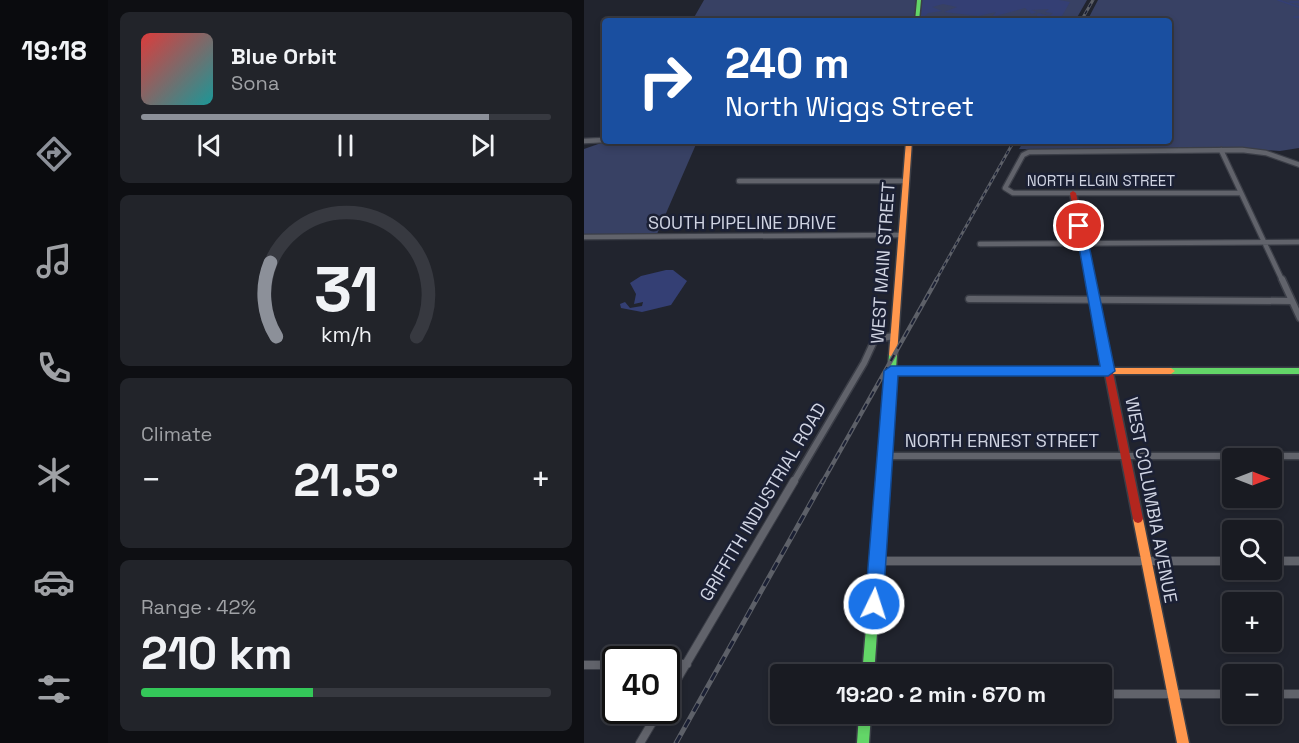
<!DOCTYPE html>
<html lang="en">
<head>
<meta charset="utf-8">
<style>
  body { margin:0; font-family:"Space Grotesk",sans-serif; background:#22242a; color:#f1f3f6; height:100vh; display:flex; flex-direction:column; font-size:22px; white-space:nowrap }
  * { box-sizing:border-box; margin:0 }
  p { font-size:20px; color:#9fa1a5 }
  .icon { flex:none; width:33px; height:33px; fill:none; stroke:currentColor; stroke-width:2; stroke-linecap:round; stroke-linejoin:round }
  .map { position:relative; flex:1; overflow:hidden }
  .sheet { display:flex; flex-direction:column; gap:12px; padding:12px; background:#0e0f13; width:476px }
  .sheet>* { flex:none }
  .guide { position:absolute; left:18px; top:18px; width:570px; height:126px; border-radius:6px; box-shadow:0 3px 9px #0003,0 0 0 2px #373940; background:#1a4fa0; color:#fff; overflow:hidden }
  .needle { width:39px; rotate:90deg }
  .fabs { position:absolute; left:638px; top:448px; display:grid; gap:12px }
  .fabs a { display:grid; place-items:center; width:60px; height:60px; border-radius:6px; background:#191b22; box-shadow:0 3px 9px #0003,0 0 0 2px #373940; font-size:30px }
  .speed { position:absolute; left:18px; top:646px; display:flex; gap:12px; font-size:30px; font-weight:700; text-align:center }
  .speed>* { display:grid; place-content:center; width:78px; height:78px; border-radius:50%; background:#191b22; box-shadow:0 3px 9px #0003,0 0 0 2px #373940; line-height:1 }
  .speed .limit { border:3px solid #111; border-radius:9px; background:#fff; color:#111 }
  .pin { position:absolute; display:grid; place-items:center; width:51px; height:51px; color:#fff; margin:-26px; border:3px solid #fff; border-radius:50%; box-shadow:0 2px 6px #0007 }
  .me { position:absolute; width:66px; margin:-33px; rotate:4deg; stroke-linejoin:round; filter:drop-shadow(0 0 4px #0008) }
  .turn { display:flex; align-items:center; gap:21px; height:126px; padding:0 24px; font-size:27px }
  .turn .icon { width:78px; height:78px; stroke-width:2.5 }
  .turn b { display:block; font-size:42px; line-height:51px }
  .big { font-size:45px; font-weight:700; line-height:1.1 }
  .sheet .tile { flex:1; display:flex; flex-direction:column; justify-content:center; gap:9px; min-width:0; padding:0 21px; border-radius:9px; background:#22242a }
  .sheet .dial { align-items:center; gap:0 }
  .dial svg { height:156px; overflow:visible; fill:none; stroke:#373940; stroke-width:7; stroke-linecap:round; text-anchor:middle }
  .dial text { fill:#f1f3f6; stroke:none }
  .song { display:flex; align-items:center; gap:18px }
  .cover { width:72px; height:72px; border-radius:9px; background:linear-gradient(135deg,hsl(0 70% 55%),hsl(180 70% 35%)) }
  .played { height:6px; border-radius:3px; background:linear-gradient(90deg,#8c9099 85%,#373940 85%) }
  .keys { display:flex; justify-content:space-around; direction:ltr }
  .heat { display:flex; justify-content:space-between; align-items:center; font-size:33px; direction:ltr }
  .charge { height:9px; border-radius:4px; background:linear-gradient(90deg,#34c759 42%,#373940 0) }
  .trip { position:absolute; left:186px; top:664px; width:342px; height:60px; border-radius:6px; background:#191b22; box-shadow:0 3px 9px #0003,0 0 0 2px #373940; font-weight:700; line-height:60px; text-align:center }
  main { display:flex; flex:1; min-height:0 }
  .menu { display:flex; flex-direction:column; width:108px; justify-content:space-around; align-items:center; background:#0a0b0e; color:#9fa1a5 }
  .menu .icon { width:42px; height:42px }
  .menu .on { color:#8c9099 }
  .menu b { font-size:27px; color:#f1f3f6 }
  .map>svg:first-child { display:block }
  .green { fill:#384164 }
  .water { fill:#343f74 }
  .lines { fill:none; stroke-linecap:round; stroke-linejoin:round }
  .stream { stroke:#343f74; stroke-width:1.5 }
  .street-far2-casing { stroke:#3b3e47; stroke-width:7 }
  .street-far1-casing { stroke:#3b3e47; stroke-width:9 }
  .street-casing { stroke:#3b3e47; stroke-width:10 }
  .fast-casing { stroke:#3b3e47; stroke-width:3 }
  .slow-casing { stroke:#3b3e47; stroke-width:3 }
  .jam-casing { stroke:#3b3e47; stroke-width:3 }
  .street-far2 { stroke:#61636b; stroke-width:4.5 }
  .street-far1 { stroke:#61636b; stroke-width:6 }
  .street { stroke:#61636b; stroke-width:8 }
  .fast { fill:#63d668; fill-rule:evenodd }
  .slow { fill:#ff974d; fill-rule:evenodd }
  .jam { fill:#b3261e; fill-rule:evenodd }
  .rail-far2-casing { stroke:#5d6068; stroke-width:3 }
  .rail-far1-casing { stroke:#5d6068; stroke-width:4.5 }
  .rail-casing { stroke:#5d6068; stroke-width:5 }
  .rail-far2 { stroke:#1b2034; stroke-width:1.5; stroke-dasharray:4; stroke-linecap:butt }
  .rail-far1 { stroke:#1b2034; stroke-width:2; stroke-dasharray:7; stroke-linecap:butt }
  .rail { stroke:#1b2034; stroke-width:3; stroke-dasharray:9; stroke-linecap:butt }
  .route { fill:#1a73e8; stroke:#114b97; stroke-width:1.5 }
  .labels { text-anchor:middle; stroke-width:5; stroke-linejoin:round; paint-order:stroke }
  .far-street-label { font-size:15px; fill:#d0d4e2; stroke:#1b2034 }
  .street-label { font-size:18px; fill:#d0d4e2; stroke:#1b2034 }
</style>
</head>
<body>
<main>
<nav class="menu">
<b>19:18</b>
<svg class="icon on" aria-label="directions" viewBox="0 0 24 24"><path d="M12 3l9 9-9 9-9-9zM9 14v-3h6M13 9l2 2-2 2"/></svg>
<svg class="icon" aria-label="music" viewBox="0 0 24 24"><path d="M9 18V5l10-2v13"/><circle cx="6" cy="18" r="3"/><circle cx="16" cy="16" r="3"/></svg>
<svg class="icon" aria-label="phone" viewBox="0 0 24 24"><path d="M5 4h4l2 5-3 2q2 4 5 5l2-3 5 2v4C11 20 4 13 5 4z"/></svg>
<svg class="icon" aria-label="climate" viewBox="0 0 24 24"><path d="M12 3v18M4 7l16 10M4 17L20 7"/></svg>
<svg class="icon" aria-label="car" viewBox="0 0 24 24"><path d="M5 17H2v-5l4-1 3-4h7l3 4 3 1v5h-3M9 17h6M6 11h13"/><circle cx="7" cy="17" r="2"/><circle cx="17" cy="17" r="2"/></svg>
<svg class="icon" aria-label="filters" viewBox="0 0 24 24"><path d="M4 7h16M4 17h16"/><circle cx="9" cy="7" r="2"/><circle cx="15" cy="17" r="2"/></svg>
</nav>
<section class="sheet">
<div class="tile">
<div class="song"><i class="cover"></i><div><b>Blue Orbit</b><p>Sona</p></div></div>
<div class="played"></div>
<div class="keys"><svg class="icon" aria-label="previous" viewBox="0 0 24 24"><path d="M18 5L8 12l10 7zM5 5v14"/></svg><svg class="icon" aria-label="pause" viewBox="0 0 24 24"><path d="M8 5v14M16 5v14"/></svg><svg class="icon" aria-label="next" viewBox="0 0 24 24"><path d="M6 5l10 7-10 7zM19 5v14"/></svg></div>
</div>
<div class="tile dial"><svg viewBox="0 0 100 80">
<path d="M14 69A42 42 0 1 1 86 69"/>
<path d="M14 69A42 42 0 0 1 11 31" stroke="#8c9099"/>
<text x="50" y="56" font-size="32" font-weight="700">31</text>
<text x="50" y="72" font-size="11">km/h</text>
</svg></div>
<div class="tile"><p>Climate</p>
<div class="heat"><a>−</a><b class="big">21.5°</b><a>+</a></div>
</div>
<div class="tile"><p>Range · 42%</p><b class="big">210 km</b><div class="charge"></div></div>
</section>
<div class="map">
<svg width="716" height="743" viewBox="0 0 716 743">
  <rect width="100%" height="100%" fill="#21242e"/>
  <path class="green" d="M 120,0 L 503,0 L 491,21 L 108,21 Z
    M 514,0 L 715,0 L 715,148 L 696,151 L 668,149 L 435,149 L 440,141 L 585,141 L 585,21 L 503,21 Z
    M 20,142 L 113,142 L 73,234 L 0,234 L 0,149 Z"/>
  <path class="water" d="M 338,0 L 475,0 L 486,2 L 475,21 L 446,21 L 451,19 L 454,13 L 465,16 L 469,13 L 461,12 L 465,9 L 447,10 L 453,12 L 448,14 L 441,8 L 408,17 L 412,12 L 394,16 L 360,12 L 373,7 L 359,4 L 348,7 L 358,11 L 344,13 L 336,21 Z
    M 82,270 L 89,270 L 103,281 L 87,305 L 58,312 L 37,308 L 36,304 L 41,302 L 46,308 L 58,306 L 59,302 L 50,304 L 52,294 L 46,283 L 57,276 Z"/>
  <g class="lines">
    <path class="stream" d="M 694,0 L 715,7
      M 706,2 L 716,2
      M 710,17 L 716,17"/>
    <g class="street-far2-casing">
      <path id="street-far2" d="M 0,141 L 21,140
        M 637,150 L 698,280
        M 155,181 L 322,181
        M 657,193 L 429,193 L 421,188 L 439,155 L 445,152 L 658,150 L 682,153 L 716,165
        M 0,237 L 317,235
        M 396,244 L 716,242"/>
    </g>
    <g class="street-far1-casing">
      <path id="street-far1" d="M 698,279 L 716,318
        M 385,299 L 708,301
        M 301,456 L 716,456
        M 209,483 L 280,363 L 291,339 L 310,336"/>
    </g>
    <g class="street-casing">
      <path id="street" d="M 293,561 L 648,561
        M 687,561 L 716,561
        M 82,664 L 103,664
        M 0,665 L 32,665
        M 518,694 L 648,694
        M 687,694 L 716,694
        M 82,698 L 210,481
        M 56,743 L 75,711"/>
    </g>
    <g class="fast-casing">
      <path id="fast" d="M 333,0 L 337,0 L 335,21 L 331,21 Z
        M 309,352 L 313,355 L 290,675 L 278,675 L 305,355 Z
        M 587,368 L 716,368 L 716,374 L 587,374 L 583,371 Z
        M 275,714 L 287,714 L 285,743 L 273,743 Z"/>
    </g>
    <g class="slow-casing">
      <path id="slow" d="M 322,141 L 328,141 L 313,355 L 309,358 L 305,355 Z
        M 307,368 L 587,368 L 591,371 L 587,374 L 307,374 L 303,371 Z
        M 554,515 L 557,516 L 559,519 L 605,743 L 593,743 L 549,519 L 551,516 Z"/>
    </g>
    <g class="jam-casing">
      <path id="jam" d="M 489,191 L 492,193 L 559,519 L 557,522 L 554,523 L 551,522 L 549,519 L 486,193 Z"/>
    </g>
    <use href="#street-far2" class="street-far2"/>
    <use href="#street-far1" class="street-far1"/>
    <use href="#street" class="street"/>
    <use href="#fast" class="fast"/>
    <use href="#slow" class="slow"/>
    <use href="#jam" class="jam"/>
    <g class="rail-far2-casing">
      <path id="rail-far2" d="M 497,21 L 509,0
        M 352,280 L 430,141"/>
    </g>
    <g class="rail-far1-casing">
      <path id="rail-far1" d="M 238,483 L 353,279"/>
    </g>
    <g class="rail-casing">
      <path id="rail" d="M 92,743 L 239,481"/>
    </g>
    <use href="#rail-far2" class="rail-far2"/>
    <use href="#rail-far1" class="rail-far1"/>
    <use href="#rail" class="rail"/>
  </g>
  <path class="route" d="M 491,224 L 501,226 L 531,371 L 524,376 L 314,376 L 299,604 L 296,610 L 290,612 L 284,610 L 281,604 L 300,371 L 307,366 L 516,366 Z"/>
  <g class="labels">
    <g class="far-street-label">
      <text x="517" y="186">NORTH ELGIN STREET</text>
    </g>
    <g class="street-label">
      <text x="158" y="229">SOUTH PIPELINE DRIVE</text>
      <text transform="translate(299 263) rotate(-86)" y="6">WEST MAIN STREET</text>
      <text x="418" y="447">NORTH ERNEST STREET</text>
      <text transform="translate(567 500) rotate(79)" y="6">WEST COLUMBIA AVENUE</text>
      <text transform="translate(179 502) rotate(-59)" y="6">GRIFFITH INDUSTRIAL ROAD</text>
    </g>
  </g>
</svg>
<div class="fabs">
<a><svg class="needle" viewBox="-14 -14 28 28"><path d="M0-13l5 13h-10z" fill="#e53935"/><path d="M0 13l5-13h-10z" fill="#9fa1a5"/></svg></a>
<a><svg class="icon" aria-label="search" viewBox="0 0 24 24"><circle cx="10" cy="10" r="6"/><path d="M15 15l6 6"/></svg></a>
<a>+</a>
<a>−</a>
</div>
<div class="speed"><div class="limit">40</div></div>
<div class="pin" style="left:495px;top:226px;background:#d93025"><svg class="icon" aria-label="arrive" viewBox="0 0 24 24"><path d="M6 21V4h12l-3 4 3 4H6"/></svg></div>
<svg class="me" style="left:290px;top:604px" viewBox="-20 -20 40 40"><circle r="17" fill="#1a73e8" stroke="#fff" stroke-width="3"/><path d="M0-11L8 9 0 5-8 9z" fill="#fff"/></svg>
<div class="trip">19:20 · 2 min · 670 m</div>
<div class="guide">
<div class="turn"><svg class="icon" aria-label="right" viewBox="0 0 24 24"><path d="M7 20v-9h11M14 6l5 5-5 5"/></svg><div><b>240 m</b>North Wiggs Street</div></div>
</div>
</div>
</main>
</body>
</html>
